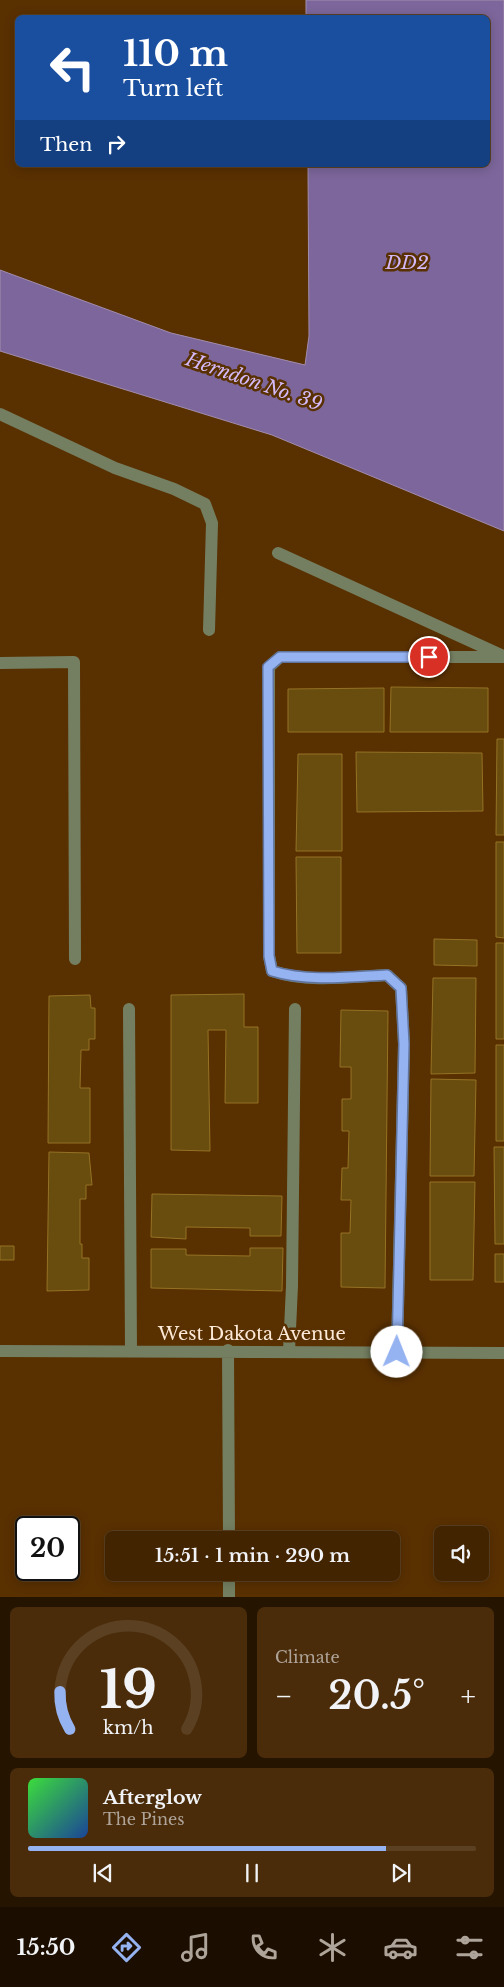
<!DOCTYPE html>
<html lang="en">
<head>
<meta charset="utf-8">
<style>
  body { margin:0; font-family:"Libre Baskerville",serif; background:#4a2c0a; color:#f1f3f6; height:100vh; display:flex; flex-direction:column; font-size:19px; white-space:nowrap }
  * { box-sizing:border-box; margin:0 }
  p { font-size:16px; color:#afa499 }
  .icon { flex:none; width:28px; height:28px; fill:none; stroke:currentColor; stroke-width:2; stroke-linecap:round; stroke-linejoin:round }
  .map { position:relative; height:1597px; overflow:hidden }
  .details { display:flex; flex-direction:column; gap:10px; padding:10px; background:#251400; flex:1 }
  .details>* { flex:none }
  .banner { position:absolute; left:15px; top:15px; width:475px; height:152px; border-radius:8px; box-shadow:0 2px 12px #0003,0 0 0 1px #5b4122; background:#1a4fa0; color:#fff; overflow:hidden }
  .fabs { position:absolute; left:434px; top:1526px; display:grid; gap:10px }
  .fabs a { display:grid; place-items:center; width:55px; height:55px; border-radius:8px; background:#432400; box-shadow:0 2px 12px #0003,0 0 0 1px #5b4122; font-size:25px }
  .speed { position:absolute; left:15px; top:1516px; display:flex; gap:10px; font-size:25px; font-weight:700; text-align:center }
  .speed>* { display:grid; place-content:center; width:65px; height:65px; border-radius:50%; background:#432400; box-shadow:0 2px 12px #0003,0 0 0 1px #5b4122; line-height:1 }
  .speed .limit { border:2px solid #111; border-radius:8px; background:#fff; color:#111 }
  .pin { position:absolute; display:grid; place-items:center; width:42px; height:42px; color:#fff; margin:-21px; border:2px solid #fff; border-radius:50%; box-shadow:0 1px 5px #0007 }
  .me { position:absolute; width:55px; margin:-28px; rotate:1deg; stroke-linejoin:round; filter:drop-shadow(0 0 4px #0008) }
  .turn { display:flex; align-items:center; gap:18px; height:105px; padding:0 25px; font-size:22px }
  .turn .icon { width:65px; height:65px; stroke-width:2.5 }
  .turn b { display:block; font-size:35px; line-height:42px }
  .then { display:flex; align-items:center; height:48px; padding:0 25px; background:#0003; gap:10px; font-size:19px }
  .big { font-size:38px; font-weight:600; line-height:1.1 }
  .details .tile { flex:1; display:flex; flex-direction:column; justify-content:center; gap:8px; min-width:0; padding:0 18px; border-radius:8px; background:#4a2c0a }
  .details .dial { align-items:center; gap:0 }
  .dial svg { height:130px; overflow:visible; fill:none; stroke:#5b4122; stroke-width:7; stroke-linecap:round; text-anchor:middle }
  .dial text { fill:#f1f3f6; stroke:none }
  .song { display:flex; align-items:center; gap:15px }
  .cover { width:60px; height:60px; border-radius:8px; background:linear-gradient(135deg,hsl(120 70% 55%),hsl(220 70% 35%)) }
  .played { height:5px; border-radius:2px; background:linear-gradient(90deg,#95b2f1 80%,#5b4122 80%) }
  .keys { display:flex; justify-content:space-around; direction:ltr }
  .heat { display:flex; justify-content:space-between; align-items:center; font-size:28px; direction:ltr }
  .details .tiles { flex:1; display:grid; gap:10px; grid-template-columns:1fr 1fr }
  .tile:last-child { grid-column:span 2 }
  .trip { position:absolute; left:105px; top:1531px; width:295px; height:50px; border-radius:8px; background:#432400; box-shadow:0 2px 12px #0003,0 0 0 1px #5b4122; font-weight:600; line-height:50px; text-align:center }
  .tabs { display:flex; height:80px; justify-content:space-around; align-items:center; background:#1b0e00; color:#afa499 }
  .tabs .icon { width:35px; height:35px }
  .tabs .active { color:#95b2f1 }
  .tabs b { font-size:22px; color:#f1f3f6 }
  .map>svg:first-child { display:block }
  .water { fill:#7c669b; stroke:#a28dad }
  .building { fill:#684d0e; stroke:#957225 }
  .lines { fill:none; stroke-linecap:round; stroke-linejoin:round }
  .minor { stroke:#747f61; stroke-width:12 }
  .route-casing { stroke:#61749d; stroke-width:12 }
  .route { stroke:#95b2f1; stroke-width:9 }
  .labels { text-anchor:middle; stroke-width:5; stroke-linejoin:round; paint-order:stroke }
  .street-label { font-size:18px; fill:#fce9d8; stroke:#593000 }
  .water-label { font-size:19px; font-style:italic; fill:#d3b9f8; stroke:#593000 }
</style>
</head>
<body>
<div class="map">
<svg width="504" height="1597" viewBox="0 0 504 1597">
  <rect width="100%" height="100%" fill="#593000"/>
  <path class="water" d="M 306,0 L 504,0 L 504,531 L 272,435 L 0,351 L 0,270 L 171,333 L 305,365 L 309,336 L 308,165 L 488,165 L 488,18 L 306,17 Z"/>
  <path class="building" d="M 391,687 L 488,688 L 488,732 L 390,732 Z
    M 384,688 L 384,732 L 288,732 L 288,689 Z
    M 497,739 L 504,739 L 504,835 L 496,835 Z
    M 356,752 L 482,753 L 483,811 L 357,812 Z
    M 298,754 L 342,754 L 342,851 L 296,851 Z
    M 496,842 L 504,842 L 504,938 L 496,937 Z
    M 296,857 L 341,857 L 341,953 L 297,953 Z
    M 434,939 L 477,940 L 477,966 L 434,965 Z
    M 496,943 L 504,943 L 504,1039 L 496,1039 Z
    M 433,978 L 476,978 L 475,1073 L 431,1074 Z
    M 244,994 L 244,1027 L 258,1027 L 258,1103 L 225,1103 L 226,1030 L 208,1030 L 210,1151 L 171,1150 L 171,995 Z
    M 90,995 L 91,1008 L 95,1008 L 95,1039 L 89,1039 L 89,1050 L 81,1050 L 80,1088 L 90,1088 L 90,1143 L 48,1143 L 49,996 Z
    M 341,1010 L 388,1011 L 385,1288 L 341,1287 L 341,1233 L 350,1233 L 351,1200 L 341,1200 L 342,1168 L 348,1168 L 349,1131 L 342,1131 L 342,1099 L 351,1099 L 351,1067 L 340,1067 Z
    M 496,1045 L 504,1045 L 504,1141 L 496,1141 Z
    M 431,1079 L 476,1080 L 474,1176 L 430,1176 Z
    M 494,1147 L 504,1147 L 504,1244 L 495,1244 Z
    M 49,1152 L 89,1153 L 92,1185 L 86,1185 L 86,1199 L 80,1199 L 80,1244 L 82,1244 L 82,1258 L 89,1258 L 89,1290 L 47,1291 Z
    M 430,1182 L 475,1182 L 473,1280 L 430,1280 Z
    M 152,1194 L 282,1196 L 281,1236 L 250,1236 L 250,1228 L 186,1227 L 186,1239 L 151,1237 Z
    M 0,1246 L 14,1246 L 14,1260 L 0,1260 Z
    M 250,1248 L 283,1248 L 282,1291 L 151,1288 L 151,1249 L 186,1249 L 186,1255 L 250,1256 Z
    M 495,1254 L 504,1254 L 504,1282 L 495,1282 Z"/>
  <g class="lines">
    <path class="minor" d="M 0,414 L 115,468 L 174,489 L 205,504 L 212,523 L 209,630
      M 278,553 L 501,655
      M 0,663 L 74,662 L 75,959
      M 129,1009 L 131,1351
      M 228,1350 L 229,1540
      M 0,1351 L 504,1353
      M 289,1351 L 292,1286 L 295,1009
      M 397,1352 L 404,1044 L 401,988 L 387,975 C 349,977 308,983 272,971 L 269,956 L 269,667 L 280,657 L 504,657
      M 229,1572 L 229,1597"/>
  </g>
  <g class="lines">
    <g class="route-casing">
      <path id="route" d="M 397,1352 L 404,1044 L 401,988 L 387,975 C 349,977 308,982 272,971 L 269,956 L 268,667 L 280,657 L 429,657"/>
    </g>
    <use href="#route" class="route"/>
  </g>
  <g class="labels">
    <g class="street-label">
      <text x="252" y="1340">West Dakota Avenue</text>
    </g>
    <g class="water-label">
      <text x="407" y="269">DD2</text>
      <text transform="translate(254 381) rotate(19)" y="7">Herndon No. 39</text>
    </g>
  </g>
</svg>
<div class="fabs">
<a><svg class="icon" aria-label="sound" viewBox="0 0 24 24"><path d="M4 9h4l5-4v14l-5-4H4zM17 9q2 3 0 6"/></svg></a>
</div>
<div class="speed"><div class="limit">20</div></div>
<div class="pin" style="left:429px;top:657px;background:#d93025"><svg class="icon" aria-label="arrive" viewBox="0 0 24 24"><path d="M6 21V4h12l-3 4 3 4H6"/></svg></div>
<svg class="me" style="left:397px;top:1352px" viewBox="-20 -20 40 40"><circle r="19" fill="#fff"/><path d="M0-13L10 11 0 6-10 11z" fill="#95b2f1"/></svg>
<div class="trip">15:51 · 1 min · 290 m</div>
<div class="banner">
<div class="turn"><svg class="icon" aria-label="left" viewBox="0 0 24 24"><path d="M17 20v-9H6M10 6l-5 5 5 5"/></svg><div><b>110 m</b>Turn left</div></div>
<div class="then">Then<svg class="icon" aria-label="right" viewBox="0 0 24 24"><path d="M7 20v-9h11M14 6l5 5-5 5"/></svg></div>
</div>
</div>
<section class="details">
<div class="tiles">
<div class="tile dial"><svg viewBox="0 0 100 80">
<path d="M14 69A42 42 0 1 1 86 69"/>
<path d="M14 69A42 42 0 0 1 8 46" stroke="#95b2f1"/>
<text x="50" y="56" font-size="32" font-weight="700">19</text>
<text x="50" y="72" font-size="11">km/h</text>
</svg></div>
<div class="tile"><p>Climate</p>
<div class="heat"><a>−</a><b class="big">20.5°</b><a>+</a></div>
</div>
<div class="tile">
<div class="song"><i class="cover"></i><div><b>Afterglow</b><p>The Pines</p></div></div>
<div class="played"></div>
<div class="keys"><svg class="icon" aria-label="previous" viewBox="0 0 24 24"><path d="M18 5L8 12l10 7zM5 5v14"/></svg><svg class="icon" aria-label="pause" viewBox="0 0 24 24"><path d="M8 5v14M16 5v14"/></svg><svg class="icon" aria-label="next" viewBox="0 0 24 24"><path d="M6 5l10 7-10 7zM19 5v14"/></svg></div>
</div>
</div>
</section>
<nav class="tabs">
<b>15:50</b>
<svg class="icon active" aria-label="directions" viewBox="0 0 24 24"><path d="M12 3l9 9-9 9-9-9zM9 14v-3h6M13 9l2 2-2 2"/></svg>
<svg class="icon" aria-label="music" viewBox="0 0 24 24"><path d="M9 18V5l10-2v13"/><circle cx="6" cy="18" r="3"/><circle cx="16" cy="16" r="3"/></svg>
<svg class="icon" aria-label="phone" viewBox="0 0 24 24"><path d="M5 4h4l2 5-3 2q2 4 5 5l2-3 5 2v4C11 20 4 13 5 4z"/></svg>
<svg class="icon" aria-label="climate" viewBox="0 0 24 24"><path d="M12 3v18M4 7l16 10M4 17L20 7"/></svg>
<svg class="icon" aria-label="car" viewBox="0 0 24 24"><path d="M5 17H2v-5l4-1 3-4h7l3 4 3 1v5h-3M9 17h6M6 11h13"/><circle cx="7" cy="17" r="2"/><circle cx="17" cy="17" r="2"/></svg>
<svg class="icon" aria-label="filters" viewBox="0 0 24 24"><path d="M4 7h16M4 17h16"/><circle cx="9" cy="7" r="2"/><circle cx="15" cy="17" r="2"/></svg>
</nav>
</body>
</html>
